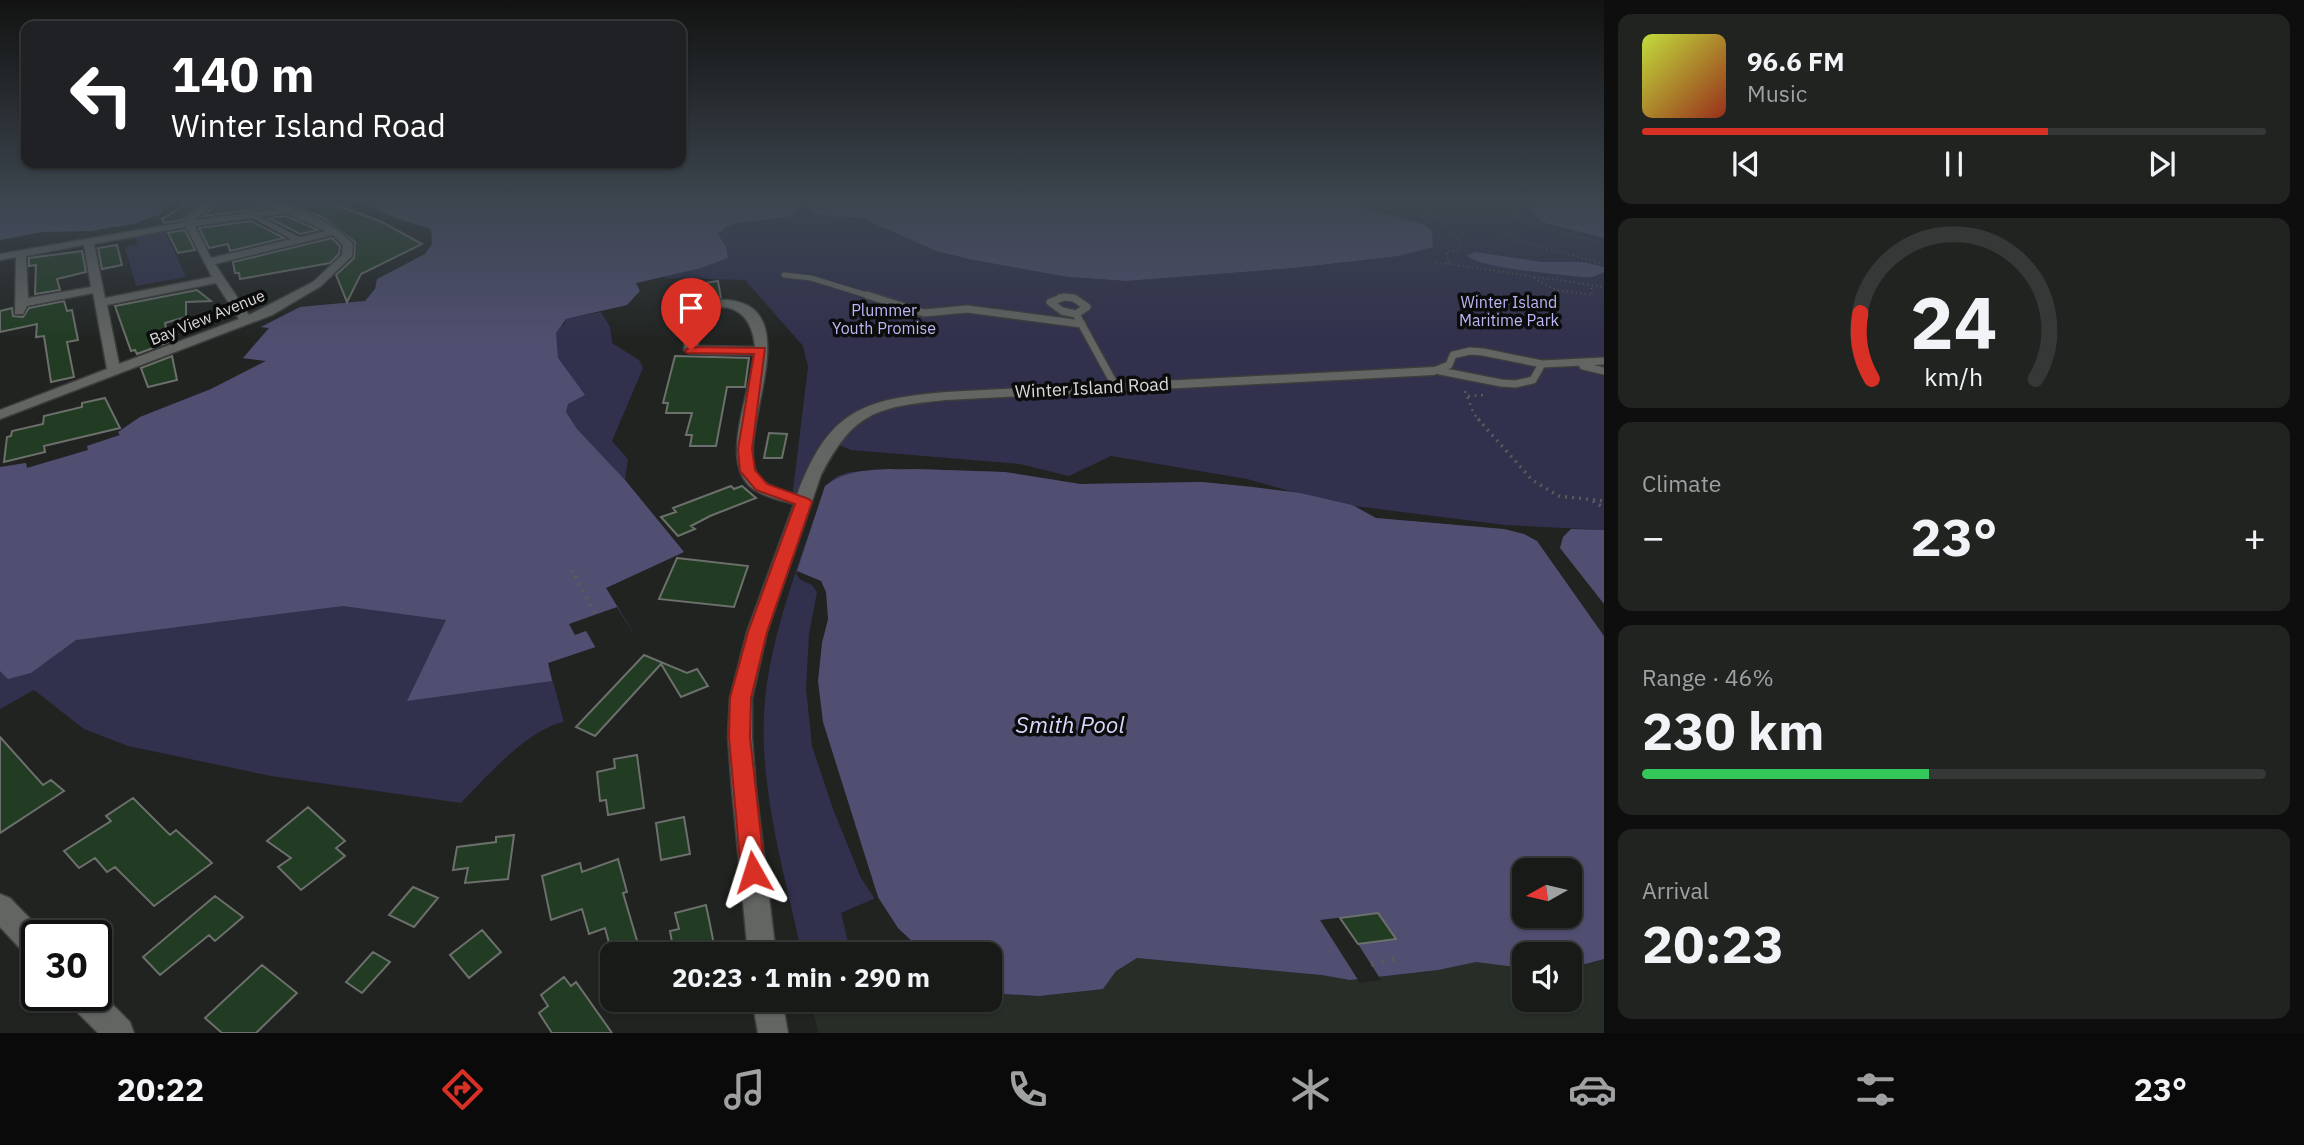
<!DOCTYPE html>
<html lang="en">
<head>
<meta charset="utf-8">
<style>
  body { margin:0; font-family:"IBM Plex Sans",sans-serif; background:#212321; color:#f1f3f6; height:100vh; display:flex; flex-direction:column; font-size:26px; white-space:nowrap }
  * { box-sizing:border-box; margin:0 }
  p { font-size:23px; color:#9fa1a2 }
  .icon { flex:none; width:38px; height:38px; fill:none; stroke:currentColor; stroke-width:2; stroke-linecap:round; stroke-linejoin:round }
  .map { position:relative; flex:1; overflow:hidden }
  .panel { display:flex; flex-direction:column; gap:14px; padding:14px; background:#0d0e0d; width:700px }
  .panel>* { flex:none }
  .hud { position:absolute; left:21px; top:21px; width:665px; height:147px; border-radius:14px; box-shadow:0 2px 5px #0004,0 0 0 2px #363837; background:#202124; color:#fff; overflow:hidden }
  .needle { width:46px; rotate:262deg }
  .tools { position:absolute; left:1512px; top:858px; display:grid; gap:14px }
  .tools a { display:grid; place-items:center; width:70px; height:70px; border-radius:14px; background:#181a18; box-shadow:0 2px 5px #0004,0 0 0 2px #363837; font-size:35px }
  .speed { position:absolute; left:21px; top:920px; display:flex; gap:14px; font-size:35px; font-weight:700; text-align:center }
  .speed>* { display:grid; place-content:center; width:91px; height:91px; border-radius:50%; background:#181a18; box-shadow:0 2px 5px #0004,0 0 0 2px #363837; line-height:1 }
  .speed .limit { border:4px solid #111; border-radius:10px; background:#fff; color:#111 }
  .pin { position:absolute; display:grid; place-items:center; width:60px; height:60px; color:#fff; margin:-72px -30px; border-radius:50% 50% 50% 0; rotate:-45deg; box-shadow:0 0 7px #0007 }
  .pin .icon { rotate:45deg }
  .me { position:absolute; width:77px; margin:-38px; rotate:354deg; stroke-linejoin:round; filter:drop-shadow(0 0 5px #0008) }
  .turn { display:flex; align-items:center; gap:24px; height:147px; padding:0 35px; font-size:32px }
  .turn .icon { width:91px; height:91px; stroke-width:2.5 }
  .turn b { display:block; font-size:49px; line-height:60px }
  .big { font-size:52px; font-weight:700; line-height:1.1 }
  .panel .tile { flex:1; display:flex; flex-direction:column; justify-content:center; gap:10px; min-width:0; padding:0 24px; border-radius:14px; background:#212321 }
  .panel .dial { align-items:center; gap:0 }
  .dial svg { height:182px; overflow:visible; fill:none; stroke:#363837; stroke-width:7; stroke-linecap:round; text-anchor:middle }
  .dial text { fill:#f1f3f6; stroke:none }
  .song { display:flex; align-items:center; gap:21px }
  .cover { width:84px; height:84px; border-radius:10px; background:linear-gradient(135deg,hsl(70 70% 55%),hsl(10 70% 35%)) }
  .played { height:7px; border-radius:4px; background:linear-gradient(90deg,#d93025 65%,#363837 65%) }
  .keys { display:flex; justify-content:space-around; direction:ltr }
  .heat { display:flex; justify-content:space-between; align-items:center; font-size:38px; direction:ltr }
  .charge { height:10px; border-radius:5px; background:linear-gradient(90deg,#34c759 46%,#363837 0) }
  .trip { position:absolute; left:600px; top:942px; width:402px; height:70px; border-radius:14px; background:#181a18; box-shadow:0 2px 5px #0004,0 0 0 2px #363837; font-weight:700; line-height:70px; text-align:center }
  .tab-bar { display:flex; height:112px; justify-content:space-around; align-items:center; background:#0a0a0a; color:#9fa1a2 }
  .tab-bar .icon { width:49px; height:49px }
  .tab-bar .on { color:#d93025 }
  .tab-bar b { font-size:32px; color:#f1f3f6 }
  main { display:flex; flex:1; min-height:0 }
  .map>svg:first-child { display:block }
  .built { fill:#272e27 }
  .green { fill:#31304d; fill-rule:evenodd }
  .water { fill:#504f71; fill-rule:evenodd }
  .pier { fill:#202320 }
  .building { fill:#213c22; stroke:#6c6f6c; stroke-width:2 }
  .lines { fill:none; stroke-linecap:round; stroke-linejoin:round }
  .service-far1-casing { stroke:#3c3d3c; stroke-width:7 }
  .service-casing { stroke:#3c3d3c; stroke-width:10 }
  .minor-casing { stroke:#3c3d3c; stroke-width:3 }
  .path-far4 { stroke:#595c59; stroke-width:2; stroke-dasharray:1 3.5; stroke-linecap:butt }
  .path-far3 { stroke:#595c59; stroke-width:2.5; stroke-dasharray:2 4.5; stroke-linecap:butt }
  .path-far2 { stroke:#595c59; stroke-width:3.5; stroke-dasharray:2 5; stroke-linecap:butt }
  .path-far1 { stroke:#595c59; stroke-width:4.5; stroke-dasharray:2 6; stroke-linecap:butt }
  .path { stroke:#595c59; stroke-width:5; stroke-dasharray:2.5 8; stroke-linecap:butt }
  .service-far1 { stroke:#626562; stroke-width:5 }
  .service { stroke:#626562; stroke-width:7 }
  .minor { fill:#626562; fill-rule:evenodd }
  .route { fill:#d93025; stroke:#8d1f18; stroke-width:2 }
  .labels { text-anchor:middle; stroke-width:7; stroke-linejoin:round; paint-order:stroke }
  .far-park-label { font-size:16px; fill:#b9b8f5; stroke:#0b0c0b }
  .far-street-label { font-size:16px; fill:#d9dad9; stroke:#0b0c0b }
  .street-label { font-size:18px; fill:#d9dad9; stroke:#0b0c0b }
  .near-water-label { font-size:23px; font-style:italic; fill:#d8d8fe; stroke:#0b0c0b }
</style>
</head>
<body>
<main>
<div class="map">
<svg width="1604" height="1033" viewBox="0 0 1604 1033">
  <rect width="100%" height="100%" fill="#202320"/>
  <path class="built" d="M 1137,958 L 1322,975 L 1350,980 L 1438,970 L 1476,962 L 1524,968 L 1524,999 L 1570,999 L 1570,968 L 1604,959 L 1604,1033 L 818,1033 L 811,999 L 990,999 L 991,993 L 1039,996 L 1103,989 L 1116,971 Z"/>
  <path class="green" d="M 1416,199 L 1528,199 L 1604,238 L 1604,530 L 1505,525 L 1355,506 L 1376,518 L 1509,530 L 1527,554 L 1604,835 L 1604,959 L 1570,968 L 1570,954 L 1524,954 L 1524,968 L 1476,962 L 1438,970 L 1350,980 L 1322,975 L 1137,958 L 1116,971 L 1103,989 L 1039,996 L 993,994 L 990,954 L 926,954 L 898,928 L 878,897 L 841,913 L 850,950 L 802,954 C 784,871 755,775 766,691 C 775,621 803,553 825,486 L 837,476 L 850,472 L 915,469 L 1005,472 L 1080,484 L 1202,482 L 1293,492 L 1247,479 L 1111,456 L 1069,476 L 1020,464 L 851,450 L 834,443 L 804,502 L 792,498 L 808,367 L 803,346 L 745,280 L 662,278 L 698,269 L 726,247 L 718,234 L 728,226 L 738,223 L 793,216 L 793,212 L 809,205 L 843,218 L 862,218 L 936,251 L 973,260 L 1068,277 L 1126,281 L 1294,268 L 1399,256 L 1432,247 L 1407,219 L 1354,206 L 1378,200 L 1398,203 ZM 1524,870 L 1570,870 L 1570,915 L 1524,915 Z
    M 165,231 L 186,277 L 136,286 L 125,247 L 137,245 L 136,237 Z
    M 365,301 L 564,325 L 566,319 L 601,312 L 610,327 L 612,343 L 639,360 L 643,368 L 612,441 L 628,459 L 625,480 L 684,552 L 606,588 L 634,634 L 548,663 L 564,722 C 528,729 486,777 461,803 L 271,776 L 128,746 L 84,729 L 34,690 L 0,709 L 0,467 L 26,463 L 27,468 L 88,450 L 87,446 L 120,435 L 118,432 L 140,417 L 211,389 L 266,361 L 243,358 L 269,328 L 261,327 L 300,307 Z"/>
  <path class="water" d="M 0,199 L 173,199 L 159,215 L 133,224 L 90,231 L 43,232 L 0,240 Z
    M 355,199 L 1416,199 L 1398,203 L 1378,200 L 1356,206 L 1423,224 L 1432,231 L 1433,247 L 1399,256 L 1294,268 L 1126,281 L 1068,277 L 973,260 L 936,251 L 862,218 L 817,215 L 809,205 L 793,212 L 793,216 L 738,223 L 728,226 L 718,234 L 726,247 L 728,258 L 698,269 L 636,283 L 640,291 L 627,305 L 566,319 L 556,333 L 558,358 L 585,395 L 568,404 L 566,412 L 577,429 L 625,480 L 684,552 L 606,588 L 634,634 L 548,663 L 552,681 L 407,701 L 446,620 L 343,606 L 76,640 L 31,673 L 8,679 L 0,671 L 0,467 L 26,463 L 27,468 L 88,450 L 87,446 L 120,435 L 118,432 L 140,417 L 211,389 L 266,361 L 243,358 L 269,328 L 261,327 L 300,307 L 365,301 L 375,289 L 377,279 L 425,254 L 432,244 L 431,229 L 395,218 Z
    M 1528,199 L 1604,199 L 1604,238 L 1542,222 L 1529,205 L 1541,205 Z
    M 1475,252 L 1542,262 L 1583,262 L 1604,267 L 1604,272 L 1593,277 L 1581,277 C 1557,274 1484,269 1467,256 Z
    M 915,469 L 1005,472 L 1080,484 L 1202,482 L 1253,487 L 1300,493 L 1352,505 L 1376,518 L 1504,529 L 1524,534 L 1537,541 L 1604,636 L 1604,959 L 1570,968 L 1570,954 L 1524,954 L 1524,968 L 1476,962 L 1438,970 L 1350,980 L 1322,975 L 1137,958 L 1116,971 L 1103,989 L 1039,996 L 991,993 L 990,954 L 926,954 L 898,928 L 878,897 L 815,745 L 820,592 L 814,582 L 796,574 L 825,486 C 850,466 884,470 915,469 ZM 1524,870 L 1570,870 L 1570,915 L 1524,915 Z
    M 1571,529 L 1604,530 L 1604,604 L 1560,548 L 1563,537 Z"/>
  <path class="pier" d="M 797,571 L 821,581 L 826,592 L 828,619 L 822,643 L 818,681 L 823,722 L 878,897 L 875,899 L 861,878 L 833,809 L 812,746 L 806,688 L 809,634 L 817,592 L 812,585 L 801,580 L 796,574 Z
    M 617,607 L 636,637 L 597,650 L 586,631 L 575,635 L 569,624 Z
    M 1378,913 L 1396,939 L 1358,944 L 1381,980 L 1360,983 L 1320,920 Z"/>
  <path class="building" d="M 194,199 L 205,199 L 183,220 L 164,223 L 162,219 Z
    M 223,199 L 250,199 L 265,208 L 204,216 Z
    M 274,199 L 320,199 L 382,222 L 422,244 L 361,274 L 347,302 L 336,275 L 354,258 L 355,242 L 322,217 Z
    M 286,216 L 318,230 L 300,234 L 269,218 Z
    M 251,221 L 284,238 L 230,251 L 228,244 L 209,248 L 199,228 Z
    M 185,230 L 195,250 L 178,253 L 168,233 Z
    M 332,238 L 340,246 L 339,254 L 330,263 L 240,279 L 239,273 L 235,273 L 233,262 Z
    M 117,245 L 122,265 L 102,269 L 98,248 Z
    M 82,251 L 86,272 L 57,279 L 60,290 L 35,294 L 36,265 L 29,266 L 29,258 Z
    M 718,281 L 721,298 L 687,302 L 686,286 Z
    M 197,290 L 211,301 L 186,302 L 186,317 L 165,323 L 169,342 L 137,354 L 135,350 L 131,351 L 115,306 Z
    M 64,301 L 67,311 L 72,310 L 78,340 L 67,342 L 74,377 L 51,382 L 44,336 L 36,337 L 37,324 L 0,332 L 0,311 L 12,308 L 13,316 L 23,317 L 29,308 Z
    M 172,356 L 177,380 L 148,387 L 141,368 Z
    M 675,356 L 749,358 L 745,387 L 727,387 L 716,446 L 690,446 L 692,435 L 686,435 L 692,413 L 666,413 L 668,403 L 663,403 Z
    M 105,398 L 120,428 L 44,446 L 45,452 L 4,462 L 7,437 L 11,436 L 12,431 L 43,424 L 44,416 L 82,407 L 82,403 Z
    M 769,433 L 787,434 L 782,458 L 764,458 Z
    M 731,486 L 734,489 L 742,486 L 756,498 L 710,516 L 691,526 L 695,529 L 678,536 L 661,517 L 676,512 L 673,508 Z
    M 677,558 L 748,566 L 734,607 L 659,599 Z
    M 644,655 L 687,673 L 697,669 L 708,686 L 681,697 L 661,664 L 595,736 L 576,727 Z
    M 0,737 L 43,785 L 51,780 L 64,791 L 0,833 Z
    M 637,755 L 644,808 L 608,815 L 606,800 L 600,801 L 597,772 L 615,768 L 614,759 Z
    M 133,798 L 170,835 L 176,830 L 212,863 L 154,906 L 115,867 L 107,872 L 95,858 L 79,868 L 64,851 L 111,821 L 106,816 Z
    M 308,807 L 345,841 L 336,848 L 345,856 L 301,890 L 278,867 L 291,858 L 267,841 Z
    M 684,817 L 690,854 L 661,860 L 656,823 Z
    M 514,835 L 508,879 L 465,883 L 468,868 L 453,870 L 457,847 L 496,842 L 496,837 Z
    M 618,859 L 627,892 L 623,893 L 638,944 L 612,954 L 605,928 L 589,934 L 582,909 L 551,920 L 542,876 L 580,863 L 582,872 Z
    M 413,887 L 438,898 L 414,927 L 389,915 Z
    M 215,896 L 243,917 L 215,941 L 209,935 L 160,975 L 143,957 Z
    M 706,905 L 716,954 L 674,954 L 670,931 L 679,929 L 675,913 Z
    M 1378,913 L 1396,939 L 1358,944 L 1340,918 Z
    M 482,930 L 501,952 L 469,978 L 450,955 Z
    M 373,952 L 390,962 L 362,993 L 346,982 Z
    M 262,965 L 297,993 L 256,1033 L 222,1033 L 205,1018 Z
    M 564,977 L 571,986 L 576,982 L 612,1033 L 552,1033 L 539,1013 L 548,1006 L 541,995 Z"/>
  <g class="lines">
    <g class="service-far1-casing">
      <path id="service-far1" d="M 252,215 L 297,239
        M 784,275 L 811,278 L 873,297
        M 1059,297 L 1070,297"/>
    </g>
    <g class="service-casing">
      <path id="service" d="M 867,295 L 924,313 L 967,309 L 1082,324
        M 1064,297 L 1074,298 L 1087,307 L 1076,314 L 1062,311 L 1050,302 Z
        M 1076,314 L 1116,387
        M 1583,366 L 1604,371
        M 1434,371 L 1449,365 L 1453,355 L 1470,351 L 1483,352 L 1542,364 L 1604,361
        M 1440,371 L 1501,383 L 1515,384 L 1533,380 L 1542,364"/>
    </g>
    <g class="minor-casing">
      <path id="minor" d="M 210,199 L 220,199 L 195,220 L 275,209 L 252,199 C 281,199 334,221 353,244 L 352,256 L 321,286 L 272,315 L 0,419 L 0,410 L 107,369 L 93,293 L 27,306 L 23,314 L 15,314 L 16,257 L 0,260 L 0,254 L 185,222 L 188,216 ZM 286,213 L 326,231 L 211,258 L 195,226 ZM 186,227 L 212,277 L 105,298 L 94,244 ZM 333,235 L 343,245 L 342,255 L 313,282 L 249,315 L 215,264 ZM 84,245 L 91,287 L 28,298 L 26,256 ZM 216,283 L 239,319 L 119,364 L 107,305 Z
        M 713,300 C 817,293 736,428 756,472 C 762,486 784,491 797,495 C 828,411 862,399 946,392 L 1434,367 L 1441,371 L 1434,375 L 946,400 C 878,407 854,411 821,475 L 767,632 L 752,698 L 752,737 L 756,790 L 776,954 L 748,954 L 732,790 L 728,737 L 730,698 L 747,632 L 794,504 C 780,500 765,497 753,489 C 718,463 751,392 754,355 L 691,354 L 684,350 C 686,327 688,308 713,300 ZM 715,307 C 742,305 753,324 755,347 L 698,346 L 702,318 Z
        M 0,894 L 10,898 L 47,936 L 37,936 L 37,960 L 27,956 L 0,927 Z
        M 96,988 L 130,1022 L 134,1033 L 98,1033 L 72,1007 L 68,996 L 96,996 Z
        M 752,999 L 782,999 L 788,1033 L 758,1033 Z"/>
    </g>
    <path class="path-far4" d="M 1460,199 L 1512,204 L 1520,221 L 1604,243
      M 1480,222 L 1519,241 L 1604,264
      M 1436,262 L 1604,287
      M 1448,263 L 1447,251 L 1459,250 L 1461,243 L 1448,227 L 1423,210 L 1436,201 L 1457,199
      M 1534,278 L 1556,290 L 1592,295 L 1591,285"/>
    <path class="path-far3" d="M 1465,391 L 1474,414 L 1480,421
      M 1468,396 L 1485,395"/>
    <path class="path-far2" d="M 1478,419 L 1532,480 L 1559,496 L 1604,501
      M 1593,501 L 1604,508
      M 572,570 L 576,578"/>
    <path class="path-far1" d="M 575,576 L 596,615"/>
    <path class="path" d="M 1371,964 L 1398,958"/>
    <use href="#service-far1" class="service-far1"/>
    <use href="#service" class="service"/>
    <use href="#minor" class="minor"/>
  </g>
  <linearGradient id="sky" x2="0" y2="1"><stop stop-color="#121312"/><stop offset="0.58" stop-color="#3c454e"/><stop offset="1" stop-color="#3c454e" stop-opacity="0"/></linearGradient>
  <rect width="1604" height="344" fill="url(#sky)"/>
  <path class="route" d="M 691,347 L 765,348 L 752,449 L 755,470 L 767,484 L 809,499 L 812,502 L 767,632 L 751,698 L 750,737 L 765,872 L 761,879 L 753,883 L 744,879 L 741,872 L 729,737 L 730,698 L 748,632 L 795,504 L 756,490 L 740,471 L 738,449 L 754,354 L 687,353 L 685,350 Z"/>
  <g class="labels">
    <g class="far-park-label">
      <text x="1509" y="308">Winter Island<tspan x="1509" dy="18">Maritime Park</tspan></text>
      <text x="884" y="316">Plummer<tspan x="884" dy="18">Youth Promise</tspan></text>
    </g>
    <g class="far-street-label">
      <text transform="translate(207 317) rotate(-22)" y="6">Bay View Avenue</text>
    </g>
    <g class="street-label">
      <text transform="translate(1092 388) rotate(-3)" y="6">Winter Island Road</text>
    </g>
    <g class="near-water-label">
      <text x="1070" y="733">Smith Pool</text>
    </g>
  </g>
</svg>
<div class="tools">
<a><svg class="needle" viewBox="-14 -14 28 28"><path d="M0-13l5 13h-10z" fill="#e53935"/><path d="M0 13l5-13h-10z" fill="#9fa1a2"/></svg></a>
<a><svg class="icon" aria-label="sound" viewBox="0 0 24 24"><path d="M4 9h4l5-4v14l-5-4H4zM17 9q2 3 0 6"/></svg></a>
</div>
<div class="speed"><div class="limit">30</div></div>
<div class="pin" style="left:691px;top:350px;background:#d93025"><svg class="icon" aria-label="arrive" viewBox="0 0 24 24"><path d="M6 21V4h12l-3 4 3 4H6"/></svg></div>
<svg class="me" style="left:753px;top:872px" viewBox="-20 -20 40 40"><path d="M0-17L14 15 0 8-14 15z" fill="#d93025" stroke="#fff" stroke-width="4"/></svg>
<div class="trip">20:23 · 1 min · 290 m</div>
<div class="hud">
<div class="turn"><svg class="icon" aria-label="left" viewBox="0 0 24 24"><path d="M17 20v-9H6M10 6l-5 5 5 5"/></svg><div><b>140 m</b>Winter Island Road</div></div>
</div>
</div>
<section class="panel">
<div class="tile">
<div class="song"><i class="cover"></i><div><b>96.6 FM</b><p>Music</p></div></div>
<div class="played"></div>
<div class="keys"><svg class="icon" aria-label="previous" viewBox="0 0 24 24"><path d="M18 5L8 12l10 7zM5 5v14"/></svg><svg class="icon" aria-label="pause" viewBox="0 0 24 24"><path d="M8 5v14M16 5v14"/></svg><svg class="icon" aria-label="next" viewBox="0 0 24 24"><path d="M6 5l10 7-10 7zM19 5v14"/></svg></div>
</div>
<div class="tile dial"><svg viewBox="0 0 100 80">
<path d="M14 69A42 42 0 1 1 86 69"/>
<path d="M14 69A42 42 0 0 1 9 40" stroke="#d93025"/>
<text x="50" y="56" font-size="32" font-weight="700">24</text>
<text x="50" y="72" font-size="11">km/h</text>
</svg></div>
<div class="tile"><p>Climate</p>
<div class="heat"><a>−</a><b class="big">23°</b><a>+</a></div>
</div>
<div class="tile"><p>Range · 46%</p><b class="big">230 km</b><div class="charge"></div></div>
<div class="tile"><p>Arrival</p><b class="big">20:23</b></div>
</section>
</main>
<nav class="tab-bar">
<b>20:22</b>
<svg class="icon on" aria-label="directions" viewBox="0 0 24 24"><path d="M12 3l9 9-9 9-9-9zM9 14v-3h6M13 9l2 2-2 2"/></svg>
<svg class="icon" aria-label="music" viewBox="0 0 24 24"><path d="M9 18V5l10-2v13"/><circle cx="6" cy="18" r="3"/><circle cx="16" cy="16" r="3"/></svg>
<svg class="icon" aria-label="phone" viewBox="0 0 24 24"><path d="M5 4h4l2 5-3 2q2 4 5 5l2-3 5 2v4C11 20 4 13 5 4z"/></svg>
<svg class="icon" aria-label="climate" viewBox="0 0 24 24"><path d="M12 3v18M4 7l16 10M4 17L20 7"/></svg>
<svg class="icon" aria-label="car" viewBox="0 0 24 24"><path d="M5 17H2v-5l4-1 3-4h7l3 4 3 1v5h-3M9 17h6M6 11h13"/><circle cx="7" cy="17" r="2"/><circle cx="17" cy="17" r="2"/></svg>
<svg class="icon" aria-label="filters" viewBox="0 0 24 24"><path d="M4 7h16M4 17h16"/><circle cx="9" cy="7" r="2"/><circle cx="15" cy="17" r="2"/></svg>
<b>23°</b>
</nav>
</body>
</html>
